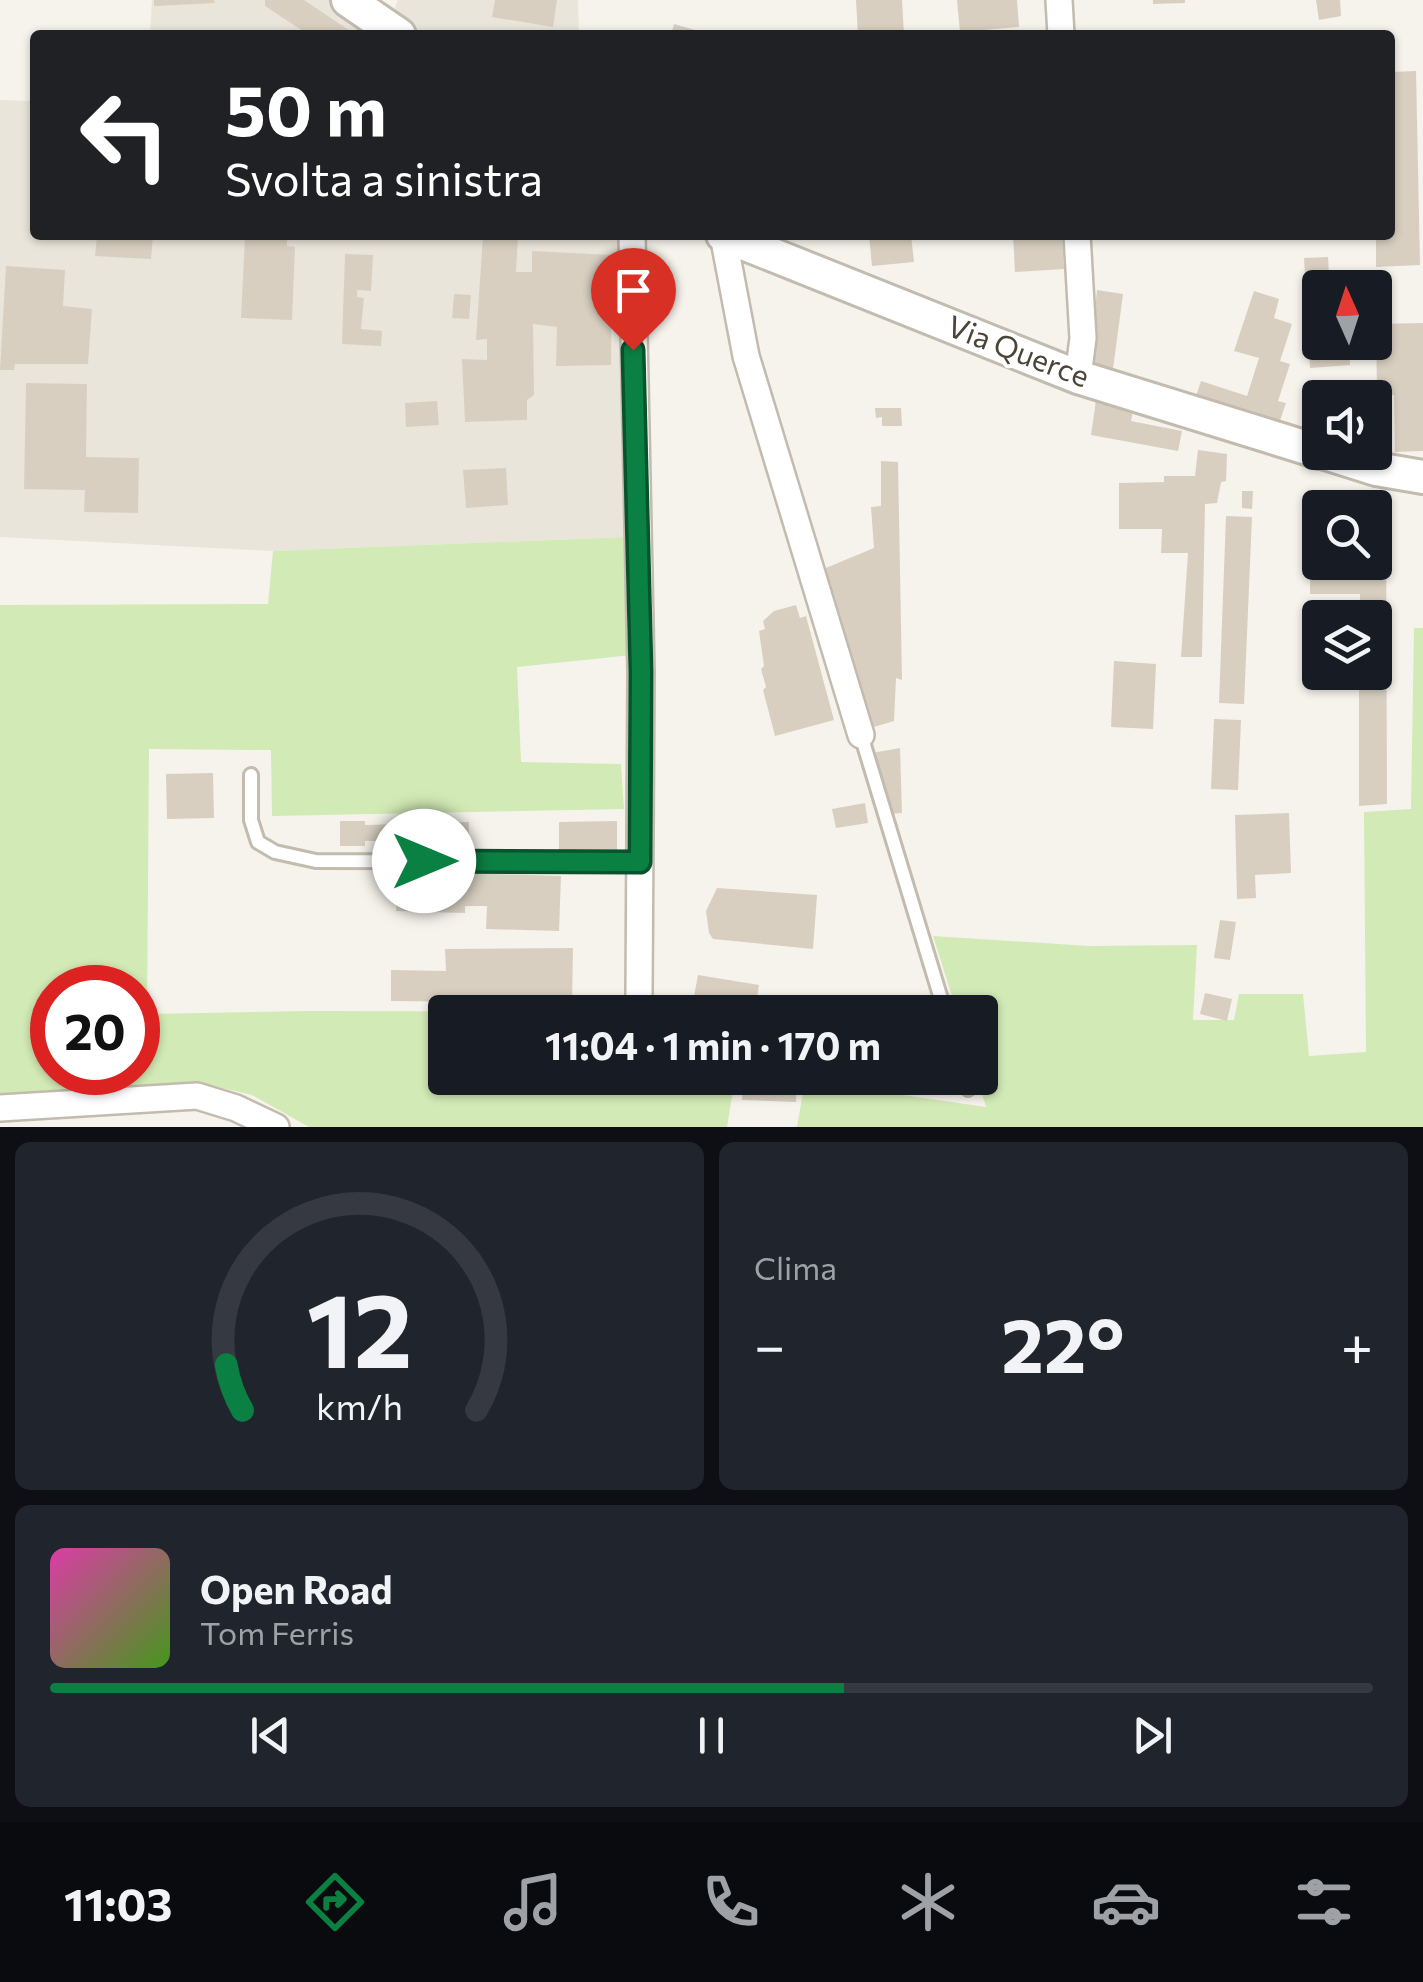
<!DOCTYPE html>
<html lang="it">
<head>
<meta charset="utf-8">
<style>
  body { margin:0; font-family:Commissioner,sans-serif; background:#20242c; color:#f1f3f6; height:100vh; display:flex; flex-direction:column; font-size:38px; white-space:nowrap }
  * { box-sizing:border-box; margin:0 }
  p { font-size:32px; color:#9ea1a6 }
  .icon { flex:none; width:55px; height:55px; fill:none; stroke:currentColor; stroke-width:2; stroke-linecap:round; stroke-linejoin:round }
  .map { position:relative; height:1127px; overflow:hidden }
  .details { display:flex; flex-direction:column; gap:15px; padding:15px; background:#0d0f14; flex:1 }
  .details>* { flex:none }
  .top-card { position:absolute; left:30px; top:30px; width:1365px; height:210px; border-radius:10px; box-shadow:0 2px 8px #0004; background:#202124; color:#fff; overflow:hidden }
  .needle { width:65px; rotate:357deg }
  .fabs { position:absolute; left:1302px; top:270px; display:grid; gap:20px }
  .fabs a { display:grid; place-items:center; width:90px; height:90px; border-radius:10px; background:#171b24; box-shadow:0 2px 8px #0004; font-size:50px }
  .speed { position:absolute; left:30px; top:965px; display:flex; gap:20px; font-size:50px; font-weight:700; text-align:center }
  .speed>* { display:grid; place-content:center; width:130px; height:130px; border-radius:50%; background:#171b24; box-shadow:0 2px 8px #0004; line-height:1 }
  .speed .limit { border:15px solid #d22; background:#fff; color:#111 }
  .pin { position:absolute; display:grid; place-items:center; width:85px; height:85px; color:#fff; margin:-102px -42px; border-radius:50% 50% 50% 0; rotate:-45deg; box-shadow:0 0 10px #0007 }
  .pin .icon { rotate:45deg }
  .me { position:absolute; width:110px; margin:-55px; rotate:90deg; stroke-linejoin:round; filter:drop-shadow(0 0 8px #0008) }
  .turn { display:flex; align-items:center; gap:35px; height:210px; padding:0 30px; font-size:45px }
  .turn .icon { width:130px; height:130px; stroke-width:2.5 }
  .turn b { display:block; font-size:70px; line-height:85px }
  .big { font-size:75px; font-weight:700; line-height:1.1 }
  .details .widget { flex:1; display:flex; flex-direction:column; justify-content:center; gap:15px; min-width:0; padding:0 35px; border-radius:15px; background:#20242c }
  .details .dial { align-items:center; gap:0 }
  .dial svg { height:260px; overflow:visible; fill:none; stroke:#363941; stroke-width:7; stroke-linecap:round; text-anchor:middle }
  .dial text { fill:#f1f3f6; stroke:none }
  .song { display:flex; align-items:center; gap:30px }
  .cover { width:120px; height:120px; border-radius:15px; background:linear-gradient(135deg,hsl(320 70% 55%),hsl(100 70% 35%)) }
  .played { height:10px; border-radius:5px; background:linear-gradient(90deg,#0b8043 60%,#363941 60%) }
  .keys { display:flex; justify-content:space-around; direction:ltr }
  .heat { display:flex; justify-content:space-between; align-items:center; font-size:55px; direction:ltr }
  .details .tiles { flex:1; display:grid; gap:15px; grid-template-columns:1fr 1fr }
  .widget:last-child { grid-column:span 2 }
  .trip { position:absolute; left:428px; top:995px; width:570px; height:100px; border-radius:10px; background:#171b24; box-shadow:0 2px 8px #0004; font-weight:700; line-height:100px; text-align:center }
  .menu { display:flex; height:160px; justify-content:space-around; align-items:center; background:#090b0e; color:#9ea1a6 }
  .menu .icon { width:70px; height:70px }
  .menu .active { color:#0b8043 }
  .menu b { font-size:45px; color:#f1f3f6 }
  .map>svg:first-child { display:block }
  .residential { fill:#eae5da }
  .green { fill:#d2eab5; fill-rule:evenodd }
  .building { fill:#d8cfc1 }
  .lines { fill:none; stroke-linecap:round; stroke-linejoin:round }
  .service-casing { stroke:#c2bbae; stroke-width:18 }
  .minor-casing { stroke:#c2bbae; stroke-width:30 }
  .tertiary-casing { stroke:#c2bbae; stroke-width:38 }
  .service { stroke:#fff; stroke-width:12 }
  .minor { stroke:#fff; stroke-width:25 }
  .tertiary { stroke:#fff; stroke-width:32 }
  .route-casing { stroke:#07532c; stroke-width:25 }
  .route { stroke:#0b8043; stroke-width:18 }
  .labels { text-anchor:middle; stroke-width:8; stroke-linejoin:round; paint-order:stroke }
  .street-label { font-size:30px; fill:#4b4439; stroke:#fff }
</style>
</head>
<body>
<div class="map">
<svg width="1423" height="1127" viewBox="0 0 1423 1127">
  <rect width="100%" height="100%" fill="#f6f3ec"/>
  <path class="residential" d="M 152,0 L 376,0 L 393,12 L 398,0 L 578,0 L 579,35 L 150,35 Z
    M 0,100 L 35,101 L 35,235 L 645,235 L 650,536 L 273,551 L 0,537 Z"/>
  <path class="green" d="M 626,537 L 632,655 L 517,667 L 521,762 L 621,764 L 624,809 L 272,816 L 271,750 L 149,749 L 147,1014 L 306,1011 L 642,1012 L 445,1012 L 445,1078 L 735,1078 L 727,1127 L 309,1127 L 252,1095 L 210,1085 L 0,1095 L 0,605 L 268,604 L 273,551 ZM 52,988 L 138,988 L 138,1072 L 52,1072 Z
    M 1414,628 L 1423,628 L 1423,1127 L 797,1127 L 805,1081 L 986,1107 L 977,1078 L 980,1078 L 980,1012 L 957,1012 L 933,936 L 1089,946 L 1197,945 L 1193,1020 L 1234,1020 L 1239,994 L 1303,994 L 1309,1056 L 1366,1052 L 1364,812 L 1411,809 Z"/>
  <path class="building" d="M 154,0 L 214,0 L 215,3 L 154,6 Z
    M 265,0 L 304,0 L 356,35 L 309,35 L 265,6 Z
    M 495,0 L 557,0 L 553,27 L 492,17 Z
    M 856,0 L 902,0 L 904,35 L 858,35 Z
    M 957,0 L 1017,0 L 1019,27 L 960,32 Z
    M 1153,0 L 1185,0 L 1185,3 L 1153,4 Z
    M 1316,0 L 1340,0 L 1341,16 L 1319,20 Z
    M 674,24 L 709,34 L 709,35 L 671,35 Z
    M 1416,71 L 1420,265 L 1376,267 L 1376,235 L 1390,235 L 1390,72 Z
    M 97,235 L 153,235 L 151,259 L 95,256 Z
    M 483,235 L 518,235 L 516,272 L 532,272 L 532,251 L 612,255 L 611,365 L 556,366 L 557,327 L 533,324 L 534,395 L 527,400 L 527,420 L 465,422 L 462,359 L 487,360 L 487,339 L 476,340 Z
    M 869,235 L 911,235 L 914,262 L 872,266 Z
    M 1013,235 L 1062,235 L 1064,269 L 1015,272 Z
    M 245,237 L 287,238 L 287,246 L 295,247 L 292,320 L 241,318 Z
    M 345,254 L 373,255 L 371,291 L 357,290 L 357,297 L 364,298 L 361,329 L 382,331 L 381,346 L 342,344 Z
    M 1328,257 L 1329,274 L 1305,275 L 1304,258 Z
    M 6,266 L 65,270 L 63,306 L 92,309 L 88,364 L 15,364 L 14,370 L 0,370 Z
    M 1097,290 L 1123,294 L 1113,369 L 1089,365 Z
    M 1254,291 L 1279,299 L 1274,318 L 1292,324 L 1280,361 L 1290,364 L 1278,401 L 1286,403 L 1276,432 L 1193,405 L 1201,381 L 1247,396 L 1259,358 L 1234,351 Z
    M 454,294 L 471,295 L 469,319 L 452,318 Z
    M 1307,313 L 1320,313 L 1320,342 L 1349,342 L 1350,365 L 1310,368 Z
    M 1423,323 L 1423,451 L 1395,452 L 1394,395 L 1377,395 L 1376,324 Z
    M 26,383 L 87,384 L 86,457 L 139,458 L 138,513 L 84,512 L 85,490 L 24,489 Z
    M 1096,400 L 1133,411 L 1131,421 L 1182,431 L 1178,451 L 1091,435 Z
    M 437,401 L 439,425 L 406,427 L 405,403 Z
    M 875,408 L 901,408 L 902,426 L 882,426 L 882,417 L 876,418 Z
    M 1198,450 L 1227,454 L 1226,481 L 1221,482 L 1217,503 L 1205,504 L 1202,657 L 1181,657 L 1188,553 L 1161,553 L 1162,529 L 1119,529 L 1119,483 L 1164,482 L 1164,476 L 1195,476 Z
    M 881,461 L 898,462 L 902,680 L 896,678 L 894,721 L 867,729 L 821,570 L 874,548 L 871,507 L 881,506 Z
    M 506,468 L 508,505 L 466,508 L 463,470 Z
    M 1242,491 L 1253,491 L 1252,509 L 1242,508 Z
    M 1358,492 L 1386,492 L 1387,804 L 1359,806 L 1359,687 L 1313,687 L 1313,617 L 1320,617 L 1320,672 L 1375,672 L 1375,618 L 1360,618 L 1360,594 L 1310,594 L 1310,510 L 1320,510 L 1320,562 L 1375,562 L 1375,508 L 1358,508 Z
    M 1226,516 L 1252,517 L 1244,704 L 1219,703 Z
    M 796,605 L 800,618 L 806,616 L 834,720 L 775,736 L 763,690 L 766,687 L 761,669 L 764,666 L 759,631 L 765,629 L 763,621 L 774,611 Z
    M 1114,661 L 1156,664 L 1153,729 L 1111,727 Z
    M 1214,719 L 1241,720 L 1238,790 L 1211,789 Z
    M 900,748 L 902,813 L 891,814 L 872,753 Z
    M 213,773 L 214,818 L 167,819 L 166,774 Z
    M 865,803 L 868,823 L 836,828 L 832,809 Z
    M 1289,813 L 1291,873 L 1255,875 L 1256,898 L 1237,899 L 1235,815 Z
    M 340,821 L 365,821 L 365,825 L 469,822 L 468,859 L 429,859 L 429,841 L 365,841 L 365,846 L 340,846 Z
    M 617,821 L 617,850 L 559,851 L 559,822 Z
    M 398,871 L 561,876 L 559,931 L 486,929 L 487,906 L 465,906 L 465,913 L 396,911 Z
    M 717,888 L 817,895 L 813,949 L 713,939 L 709,933 L 706,911 Z
    M 1220,920 L 1236,922 L 1230,960 L 1214,958 Z
    M 573,948 L 572,1003 L 391,1001 L 391,970 L 446,971 L 445,949 Z
    M 698,975 L 759,985 L 755,1012 L 691,1012 Z
    M 1205,993 L 1232,999 L 1227,1021 L 1200,1014 Z
    M 743,1078 L 797,1078 L 796,1102 L 742,1100 Z"/>
  <g class="lines">
    <g class="service-casing">
      <path id="service" d="M 861,735 L 945,1012
        M 251,775 L 251,820 L 258,842 L 275,852 L 316,861 L 639,862
        M 965,1078 L 968,1089"/>
    </g>
    <g class="minor-casing">
      <path id="minor" d="M 1059,0 L 1061,35
        M 632,235 L 641,672 L 639,994
        M 723,235 L 746,356 L 861,735
        M 1077,235 L 1083,338 L 1078,377
        M 0,1108 L 197,1096 L 236,1108 L 276,1127"/>
    </g>
    <g class="tertiary-casing">
      <path id="tertiary" d="M 348,0 L 399,35
        M 723,235 L 1078,377 L 1320,452
        M 1322,452 L 1376,469 L 1423,477"/>
    </g>
    <use href="#service" class="service"/>
    <use href="#minor" class="minor"/>
    <use href="#tertiary" class="tertiary"/>
  </g>
  <g class="lines">
    <g class="route-casing">
      <path id="route" d="M 424,861 L 640,862 L 641,672 L 633,350"/>
    </g>
    <use href="#route" class="route"/>
  </g>
  <g class="labels">
    <g class="street-label">
      <text transform="translate(1018 352) rotate(21)" y="10">Via Querce</text>
    </g>
  </g>
</svg>
<div class="fabs">
<a><svg class="needle" viewBox="-14 -14 28 28"><path d="M0-13l5 13h-10z" fill="#e53935"/><path d="M0 13l5-13h-10z" fill="#9ea1a6"/></svg></a>
<a><svg class="icon" aria-label="sound" viewBox="0 0 24 24"><path d="M4 9h4l5-4v14l-5-4H4zM17 9q2 3 0 6"/></svg></a>
<a><svg class="icon" aria-label="search" viewBox="0 0 24 24"><circle cx="10" cy="10" r="6"/><path d="M15 15l6 6"/></svg></a>
<a><svg class="icon" aria-label="layers" viewBox="0 0 24 24"><path d="M12 4l9 5-9 5-9-5zM3 14l9 5 9-5"/></svg></a>
</div>
<div class="speed"><div class="limit">20</div></div>
<div class="pin" style="left:633px;top:350px;background:#d93025"><svg class="icon" aria-label="arrive" viewBox="0 0 24 24"><path d="M6 21V4h12l-3 4 3 4H6"/></svg></div>
<svg class="me" style="left:424px;top:861px" viewBox="-20 -20 40 40"><circle r="19" fill="#fff"/><path d="M0-13L10 11 0 6-10 11z" fill="#0b8043"/></svg>
<div class="trip">11:04 · 1 min · 170 m</div>
<div class="top-card">
<div class="turn"><svg class="icon" aria-label="left" viewBox="0 0 24 24"><path d="M17 20v-9H6M10 6l-5 5 5 5"/></svg><div><b>50 m</b>Svolta a sinistra</div></div>
</div>
</div>
<section class="details">
<div class="tiles">
<div class="widget dial"><svg viewBox="0 0 100 80">
<path d="M14 69A42 42 0 1 1 86 69"/>
<path d="M14 69A42 42 0 0 1 9 55" stroke="#0b8043"/>
<text x="50" y="56" font-size="32" font-weight="700">12</text>
<text x="50" y="72" font-size="11">km/h</text>
</svg></div>
<div class="widget"><p>Clima</p>
<div class="heat"><a>−</a><b class="big">22°</b><a>+</a></div>
</div>
<div class="widget">
<div class="song"><i class="cover"></i><div><b>Open Road</b><p>Tom Ferris</p></div></div>
<div class="played"></div>
<div class="keys"><svg class="icon" aria-label="previous" viewBox="0 0 24 24"><path d="M18 5L8 12l10 7zM5 5v14"/></svg><svg class="icon" aria-label="pause" viewBox="0 0 24 24"><path d="M8 5v14M16 5v14"/></svg><svg class="icon" aria-label="next" viewBox="0 0 24 24"><path d="M6 5l10 7-10 7zM19 5v14"/></svg></div>
</div>
</div>
</section>
<nav class="menu">
<b>11:03</b>
<svg class="icon active" aria-label="directions" viewBox="0 0 24 24"><path d="M12 3l9 9-9 9-9-9zM9 14v-3h6M13 9l2 2-2 2"/></svg>
<svg class="icon" aria-label="music" viewBox="0 0 24 24"><path d="M9 18V5l10-2v13"/><circle cx="6" cy="18" r="3"/><circle cx="16" cy="16" r="3"/></svg>
<svg class="icon" aria-label="phone" viewBox="0 0 24 24"><path d="M5 4h4l2 5-3 2q2 4 5 5l2-3 5 2v4C11 20 4 13 5 4z"/></svg>
<svg class="icon" aria-label="climate" viewBox="0 0 24 24"><path d="M12 3v18M4 7l16 10M4 17L20 7"/></svg>
<svg class="icon" aria-label="car" viewBox="0 0 24 24"><path d="M5 17H2v-5l4-1 3-4h7l3 4 3 1v5h-3M9 17h6M6 11h13"/><circle cx="7" cy="17" r="2"/><circle cx="17" cy="17" r="2"/></svg>
<svg class="icon" aria-label="filters" viewBox="0 0 24 24"><path d="M4 7h16M4 17h16"/><circle cx="9" cy="7" r="2"/><circle cx="15" cy="17" r="2"/></svg>
</nav>
</body>
</html>
